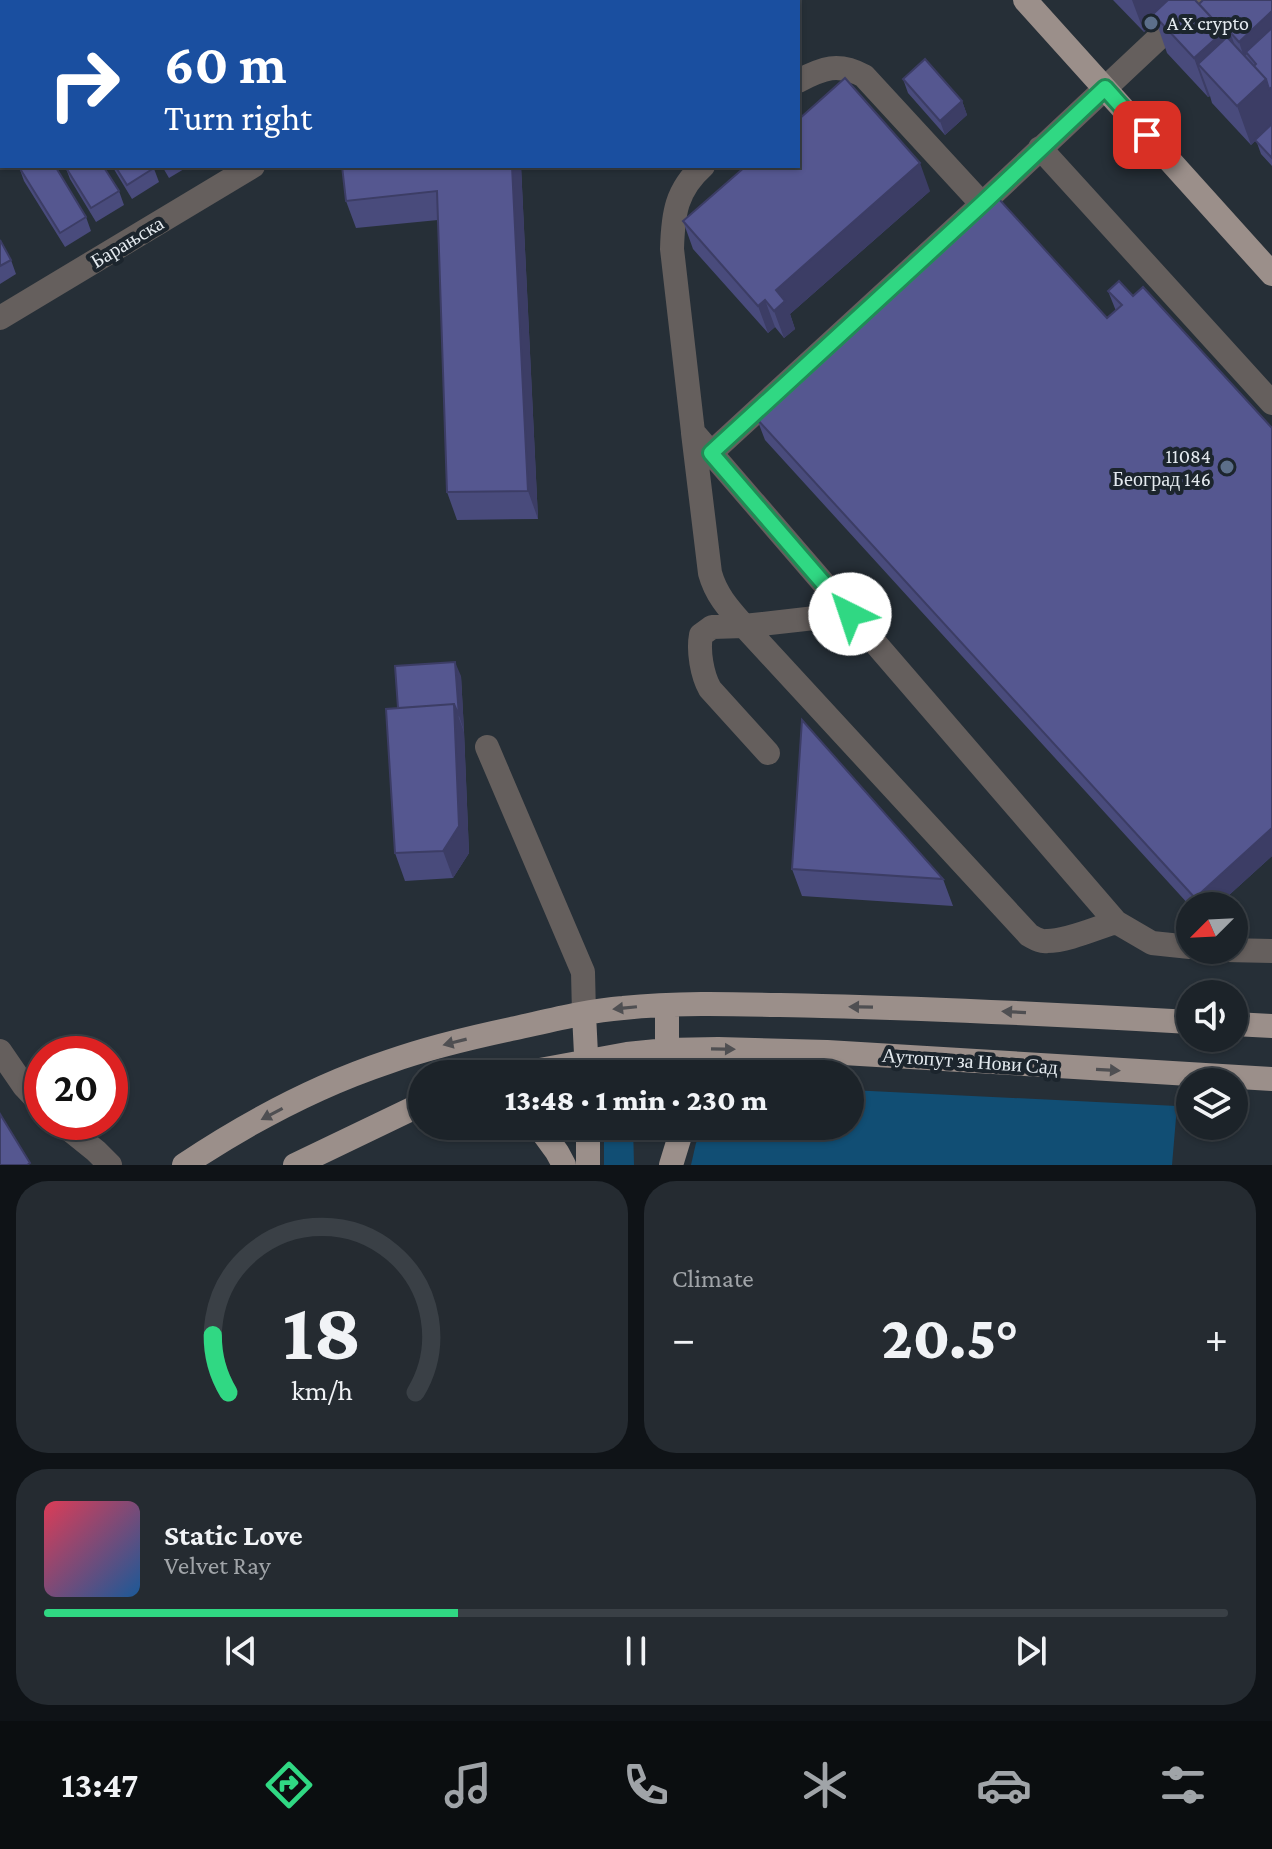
<!DOCTYPE html>
<html lang="en">
<head>
<meta charset="utf-8">
<style>
  body { margin:0; font-family:"Crimson Pro",serif; background:#252b31; color:#f1f3f6; height:100vh; display:flex; flex-direction:column; font-size:30px; white-space:nowrap }
  * { box-sizing:border-box; margin:0 }
  p { font-size:26px; color:#a0a4a8 }
  .icon { flex:none; width:44px; height:44px; fill:none; stroke:currentColor; stroke-width:2; stroke-linecap:round; stroke-linejoin:round }
  .map { position:relative; height:1165px; overflow:hidden }
  .details { display:flex; flex-direction:column; gap:16px; padding:16px; background:#0f1317; flex:1 }
  .details>* { flex:none }
  .guide { position:absolute; left:0px; top:0px; width:800px; height:168px; box-shadow:0 2px 6px #0004,0 0 0 2px #3a4046; background:#1a4fa0; color:#fff; overflow:hidden }
  .needle { width:52px; rotate:246deg }
  .fabs { position:absolute; left:1176px; top:892px; display:grid; gap:16px }
  .fabs a { display:grid; place-items:center; width:72px; height:72px; border-radius:50%; background:#1c2329; box-shadow:0 2px 6px #0004,0 0 0 2px #3a4046; font-size:40px }
  .speed { position:absolute; left:24px; top:1036px; display:flex; gap:16px; font-size:40px; font-weight:700; text-align:center }
  .speed>* { display:grid; place-content:center; width:104px; height:104px; border-radius:50%; background:#1c2329; box-shadow:0 2px 6px #0004,0 0 0 2px #3a4046; line-height:1 }
  .speed .limit { border:12px solid #d22; background:#fff; color:#111 }
  .pin { position:absolute; display:grid; place-items:center; width:68px; height:68px; color:#fff; margin:-34px; border-radius:16px; box-shadow:0 4px 12px #0006 }
  .me { position:absolute; width:88px; margin:-44px; rotate:319deg; stroke-linejoin:round; filter:drop-shadow(0 0 6px #0008) }
  .turn { display:flex; align-items:center; gap:28px; height:168px; padding:0 32px; font-size:36px }
  .turn .icon { width:104px; height:104px; stroke-width:2.5 }
  .turn b { display:block; font-size:56px; line-height:68px }
  .big { font-size:60px; font-weight:800; line-height:1.1 }
  .details .tile { flex:1; display:flex; flex-direction:column; justify-content:center; gap:12px; min-width:0; padding:0 28px; border-radius:32px; background:#252b31 }
  .details .dial { align-items:center; gap:0 }
  .dial svg { height:208px; overflow:visible; fill:none; stroke:#3a4046; stroke-width:7; stroke-linecap:round; text-anchor:middle }
  .dial text { fill:#f1f3f6; stroke:none }
  .song { display:flex; align-items:center; gap:24px }
  .cover { width:96px; height:96px; border-radius:12px; background:linear-gradient(135deg,hsl(350 70% 55%),hsl(210 70% 35%)) }
  .played { height:8px; border-radius:4px; background:linear-gradient(90deg,#30d883 35%,#3a4046 35%) }
  .keys { display:flex; justify-content:space-around; direction:ltr }
  .heat { display:flex; justify-content:space-between; align-items:center; font-size:44px; direction:ltr }
  .details .tiles { flex:1; display:grid; gap:16px; grid-template-columns:1fr 1fr }
  .tile:last-child { grid-column:span 2 }
  .trip { position:absolute; left:408px; top:1060px; width:456px; height:80px; border-radius:40px; background:#1c2329; box-shadow:0 2px 6px #0004,0 0 0 2px #3a4046; font-weight:800; line-height:80px; text-align:center }
  .menu { display:flex; height:128px; justify-content:space-around; align-items:center; background:#0b0e10; color:#a0a4a8 }
  .menu .icon { width:56px; height:56px }
  .menu .active { color:#30d883 }
  .menu b { font-size:36px; color:#f1f3f6 }
  .map>svg:first-child { display:block }
  .green { fill:#114e74 }
  .lines { fill:none; stroke-linecap:round; stroke-linejoin:round }
  .minor { stroke:#655f5d; stroke-width:24 }
  .major { stroke:#9b8f8a; stroke-width:24 }
  .wall { fill:#494b7c }
  .shaded-wall { fill:#3c3d65 }
  .building { fill:#555790; stroke:#3c3d65; stroke-width:2 }
  .oneway { fill:#4f4f52 }
  .route-casing { stroke:#1f8c55; stroke-width:20 }
  .route { stroke:#30d883; stroke-width:14 }
  .service-dot { fill:#5c6f8a; stroke:#1c252d; stroke-width:3 }
  .labels { text-anchor:middle; stroke-width:8; stroke-linejoin:round; paint-order:stroke }
  .poi-label { font-size:20px; fill:#e4eaef; stroke:#1c252d; text-anchor:start }
  .street-label { font-size:20px; fill:#e4eaef; stroke:#1c252d }
</style>
</head>
<body>
<div class="map">
<svg width="1272" height="1165" viewBox="0 0 1272 1165">
  <rect width="100%" height="100%" fill="#262f37"/>
  <path class="green" d="M 850,1090 L 1177,1106 L 1172,1165 L 691,1165 L 696,1143 L 707,1126 L 850,1126 Z
    M 604,1126 L 633,1126 L 634,1165 L 604,1165 Z"/>
  <g class="lines">
    <path class="minor" d="M 524,2 L 527,0
      M 798,81 C 823,68 838,62 864,76 L 982,204
      M 1040,148 L 1272,403
      M 703,166 C 676,190 673,214 672,249 L 693,432 L 1116,922 L 1152,943 L 1190,947
      M 0,318 L 253,166
      M 693,433 L 710,573 C 716,595 729,609 744,626 L 1029,935 C 1035,938 1040,942 1047,941 C 1068,941 1096,928 1116,922
      M 711,453 L 982,204 L 1199,0
      M 487,747 L 583,972 L 584,1014
      M 768,753 L 710,689 C 702,675 698,651 701,635 L 712,627 L 744,626 L 850,614
      M 1226,950 L 1272,951
      M 0,1051 L 24,1086 L 42,1105
      M 60,1122 L 96,1151 L 110,1165"/>
    <path class="major" d="M 1025,0 L 1272,274
      M 667,1005 L 667,1074
      M 584,1014 L 587,1074
      M 1234,1024 L 1272,1026
      M 518,1074 L 627,1054 L 667,1050 L 718,1049 L 827,1052 L 1272,1079
      M 733,1074 L 776,1053
      M 538,1126 L 557,1152 L 564,1165
      M 588,1126 L 588,1165
      M 184,1165 C 247,1123 316,1086 388,1062 C 430,1047 473,1037 516,1028 C 552,1020 587,1011 623,1008 C 689,1001 756,1005 822,1006 C 945,1009 1067,1015 1190,1022
      M 295,1165 L 422,1104
      M 671,1165 L 683,1126"/>
  </g>
  <path class="wall" d="M 417,0 L 450,0 L 451,1 L 418,2 Z
    M 1113,0 L 1195,0 L 1199,4 L 1272,0 L 1272,166 L 1261,154 L 1256,140 L 1251,145 L 1212,103 L 1210,96 L 1208,97 L 1167,53 L 1156,21 L 1144,32 Z
    M 0,1 L 2,4 L 2,28 L 0,29 Z
    M 903,79 L 962,101 L 967,115 L 945,135 L 908,93 Z
    M 65,166 L 119,191 L 124,205 L 96,222 L 70,179 Z
    M 112,166 L 153,166 L 159,182 L 132,199 Z
    M 162,166 L 189,166 L 169,178 Z
    M 342,166 L 521,166 L 538,519 L 457,520 L 447,492 L 438,220 L 356,228 L 346,201 Z
    M 19,167 L 86,217 L 91,231 L 65,247 L 24,181 Z
    M 930,191 L 790,314 L 795,329 L 784,338 L 775,327 L 768,333 L 693,249 L 683,221 Z
    M 0,240 L 11,260 L 16,274 L 0,284 Z
    M 1119,281 L 1272,856 L 1217,906 L 1190,906 L 765,440 L 757,419 L 1107,318 L 1116,311 L 1108,291 Z
    M 461,676 L 464,731 L 469,853 L 453,878 L 405,881 L 395,853 L 398,708 Z
    M 792,869 L 943,879 L 953,906 L 802,896 Z"/>
  <path class="shaded-wall" d="M 285,0 L 296,0 L 296,2 L 282,2 Z
    M 1132,0 L 1179,0 L 1153,14 L 1156,21 L 1144,32 Z
    M 1272,11 L 1272,30 L 1244,57 L 1239,42 Z
    M 1224,31 L 1230,32 L 1235,46 L 1198,64 L 1210,96 L 1208,97 L 1194,58 Z
    M 1266,79 L 1272,87 L 1272,125 L 1251,145 L 1237,106 Z
    M 962,101 L 967,115 L 945,135 L 940,121 Z
    M 920,163 L 930,191 L 790,314 L 795,329 L 784,338 L 774,311 L 776,290 Z
    M 512,166 L 521,166 L 538,519 L 528,491 Z
    M 765,300 L 775,327 L 768,333 L 758,306 Z
    M 455,662 L 461,676 L 464,731 L 459,716 Z
    M 454,704 L 464,732 L 469,853 L 453,878 L 443,851 Z
    M 1272,828 L 1272,856 L 1217,906 L 1198,906 L 1195,898 Z"/>
  <path class="building" d="M 270,0 L 285,0 L 282,2 L 271,2 Z
    M 321,0 L 352,0 L 353,2 L 319,2 Z
    M 370,0 L 404,0 L 405,2 L 371,2 Z
    M 1168,0 L 1195,0 L 1224,31 L 1194,58 L 1153,14 Z
    M 1203,0 L 1272,0 L 1272,11 L 1239,42 L 1230,32 L 1226,36 L 1224,31 L 1199,4 Z
    M 1272,28 L 1272,87 L 1269,89 L 1266,79 L 1254,66 L 1256,64 L 1246,52 Z
    M 1227,37 L 1266,79 L 1237,106 L 1198,64 Z
    M 925,59 L 962,101 L 940,121 L 903,79 Z
    M 845,78 L 920,163 L 776,290 L 785,301 L 774,311 L 765,300 L 758,306 L 683,221 L 746,166 L 798,166 L 798,120 Z
    M 1272,124 L 1272,158 L 1255,140 Z
    M 21,166 L 55,166 L 86,217 L 60,233 L 19,167 Z
    M 65,166 L 103,166 L 119,191 L 91,208 Z
    M 115,166 L 153,166 L 154,168 L 127,185 Z
    M 342,166 L 512,166 L 528,491 L 447,492 L 437,191 L 346,201 Z
    M 998,198 L 1107,318 L 1122,305 L 1108,291 L 1119,281 L 1133,296 L 1143,287 L 1272,428 L 1272,828 L 1195,898 L 757,419 Z
    M 0,240 L 11,260 L 0,266 Z
    M 455,662 L 459,716 L 454,704 L 398,708 L 395,666 Z
    M 454,704 L 459,826 L 443,851 L 395,853 L 386,709 Z
    M 802,720 L 943,879 L 792,869 Z
    M 0,1114 L 30,1163 L 27,1165 L 0,1165 Z"/>
  <defs><path id="oneway-solid" d="M-6-.8H1V-3.2L6.5 0L1 3.2V.8H-6Z" transform="scale(2)"/></defs>
  <g class="oneway">
    <use href="#oneway-solid" transform="translate(861 1007) rotate(-179)"/>
    <use href="#oneway-solid" transform="translate(625 1008) rotate(174)"/>
    <use href="#oneway-solid" transform="translate(1014 1012) rotate(-177)"/>
    <use href="#oneway-solid" transform="translate(455 1042) rotate(166)"/>
    <use href="#oneway-solid" transform="translate(723 1049) rotate(1)"/>
    <use href="#oneway-solid" transform="translate(1108 1070) rotate(3)"/>
    <use href="#oneway-solid" transform="translate(272 1114) rotate(152)"/>
  </g>
  <g class="lines">
    <g class="route-casing">
      <path id="route" d="M 850,614 L 711,453 L 982,204 L 1105,88 L 1147,135"/>
    </g>
    <use href="#route" class="route"/>
  </g>
  <g class="service-dot">
    <circle cx="1151" cy="23" r="8"/>
    <circle cx="1227" cy="467" r="8"/>
  </g>
  <g class="labels">
    <g class="poi-label">
      <text x="1167" y="30">A X crypto</text>
      <text x="1211" y="463" text-anchor="end">11084<tspan x="1211" dy="23">Београд 146</tspan></text>
    </g>
    <g class="street-label">
      <text transform="translate(127 242) rotate(-31)" y="7">Барањска</text>
      <text transform="translate(970 1061) rotate(4)" y="7">Аутопут за Нови Сад</text>
    </g>
  </g>
</svg>
<div class="fabs">
<a><svg class="needle" viewBox="-14 -14 28 28"><path d="M0-13l5 13h-10z" fill="#e53935"/><path d="M0 13l5-13h-10z" fill="#a0a4a8"/></svg></a>
<a><svg class="icon" aria-label="sound" viewBox="0 0 24 24"><path d="M4 9h4l5-4v14l-5-4H4zM17 9q2 3 0 6"/></svg></a>
<a><svg class="icon" aria-label="layers" viewBox="0 0 24 24"><path d="M12 4l9 5-9 5-9-5zM3 14l9 5 9-5"/></svg></a>
</div>
<div class="speed"><div class="limit">20</div></div>
<div class="pin" style="left:1147px;top:135px;background:#d93025"><svg class="icon" aria-label="arrive" viewBox="0 0 24 24"><path d="M6 21V4h12l-3 4 3 4H6"/></svg></div>
<svg class="me" style="left:850px;top:614px" viewBox="-20 -20 40 40"><circle r="19" fill="#fff"/><path d="M0-13L10 11 0 6-10 11z" fill="#30d883"/></svg>
<div class="trip">13:48 · 1 min · 230 m</div>
<div class="guide">
<div class="turn"><svg class="icon" aria-label="right" viewBox="0 0 24 24"><path d="M7 20v-9h11M14 6l5 5-5 5"/></svg><div><b>60 m</b>Turn right</div></div>
</div>
</div>
<section class="details">
<div class="tiles">
<div class="tile dial"><svg viewBox="0 0 100 80">
<path d="M14 69A42 42 0 1 1 86 69"/>
<path d="M14 69A42 42 0 0 1 8 47" stroke="#30d883"/>
<text x="50" y="56" font-size="32" font-weight="700">18</text>
<text x="50" y="72" font-size="11">km/h</text>
</svg></div>
<div class="tile"><p>Climate</p>
<div class="heat"><a>−</a><b class="big">20.5°</b><a>+</a></div>
</div>
<div class="tile">
<div class="song"><i class="cover"></i><div><b>Static Love</b><p>Velvet Ray</p></div></div>
<div class="played"></div>
<div class="keys"><svg class="icon" aria-label="previous" viewBox="0 0 24 24"><path d="M18 5L8 12l10 7zM5 5v14"/></svg><svg class="icon" aria-label="pause" viewBox="0 0 24 24"><path d="M8 5v14M16 5v14"/></svg><svg class="icon" aria-label="next" viewBox="0 0 24 24"><path d="M6 5l10 7-10 7zM19 5v14"/></svg></div>
</div>
</div>
</section>
<nav class="menu">
<b>13:47</b>
<svg class="icon active" aria-label="directions" viewBox="0 0 24 24"><path d="M12 3l9 9-9 9-9-9zM9 14v-3h6M13 9l2 2-2 2"/></svg>
<svg class="icon" aria-label="music" viewBox="0 0 24 24"><path d="M9 18V5l10-2v13"/><circle cx="6" cy="18" r="3"/><circle cx="16" cy="16" r="3"/></svg>
<svg class="icon" aria-label="phone" viewBox="0 0 24 24"><path d="M5 4h4l2 5-3 2q2 4 5 5l2-3 5 2v4C11 20 4 13 5 4z"/></svg>
<svg class="icon" aria-label="climate" viewBox="0 0 24 24"><path d="M12 3v18M4 7l16 10M4 17L20 7"/></svg>
<svg class="icon" aria-label="car" viewBox="0 0 24 24"><path d="M5 17H2v-5l4-1 3-4h7l3 4 3 1v5h-3M9 17h6M6 11h13"/><circle cx="7" cy="17" r="2"/><circle cx="17" cy="17" r="2"/></svg>
<svg class="icon" aria-label="filters" viewBox="0 0 24 24"><path d="M4 7h16M4 17h16"/><circle cx="9" cy="7" r="2"/><circle cx="15" cy="17" r="2"/></svg>
</nav>
</body>
</html>
